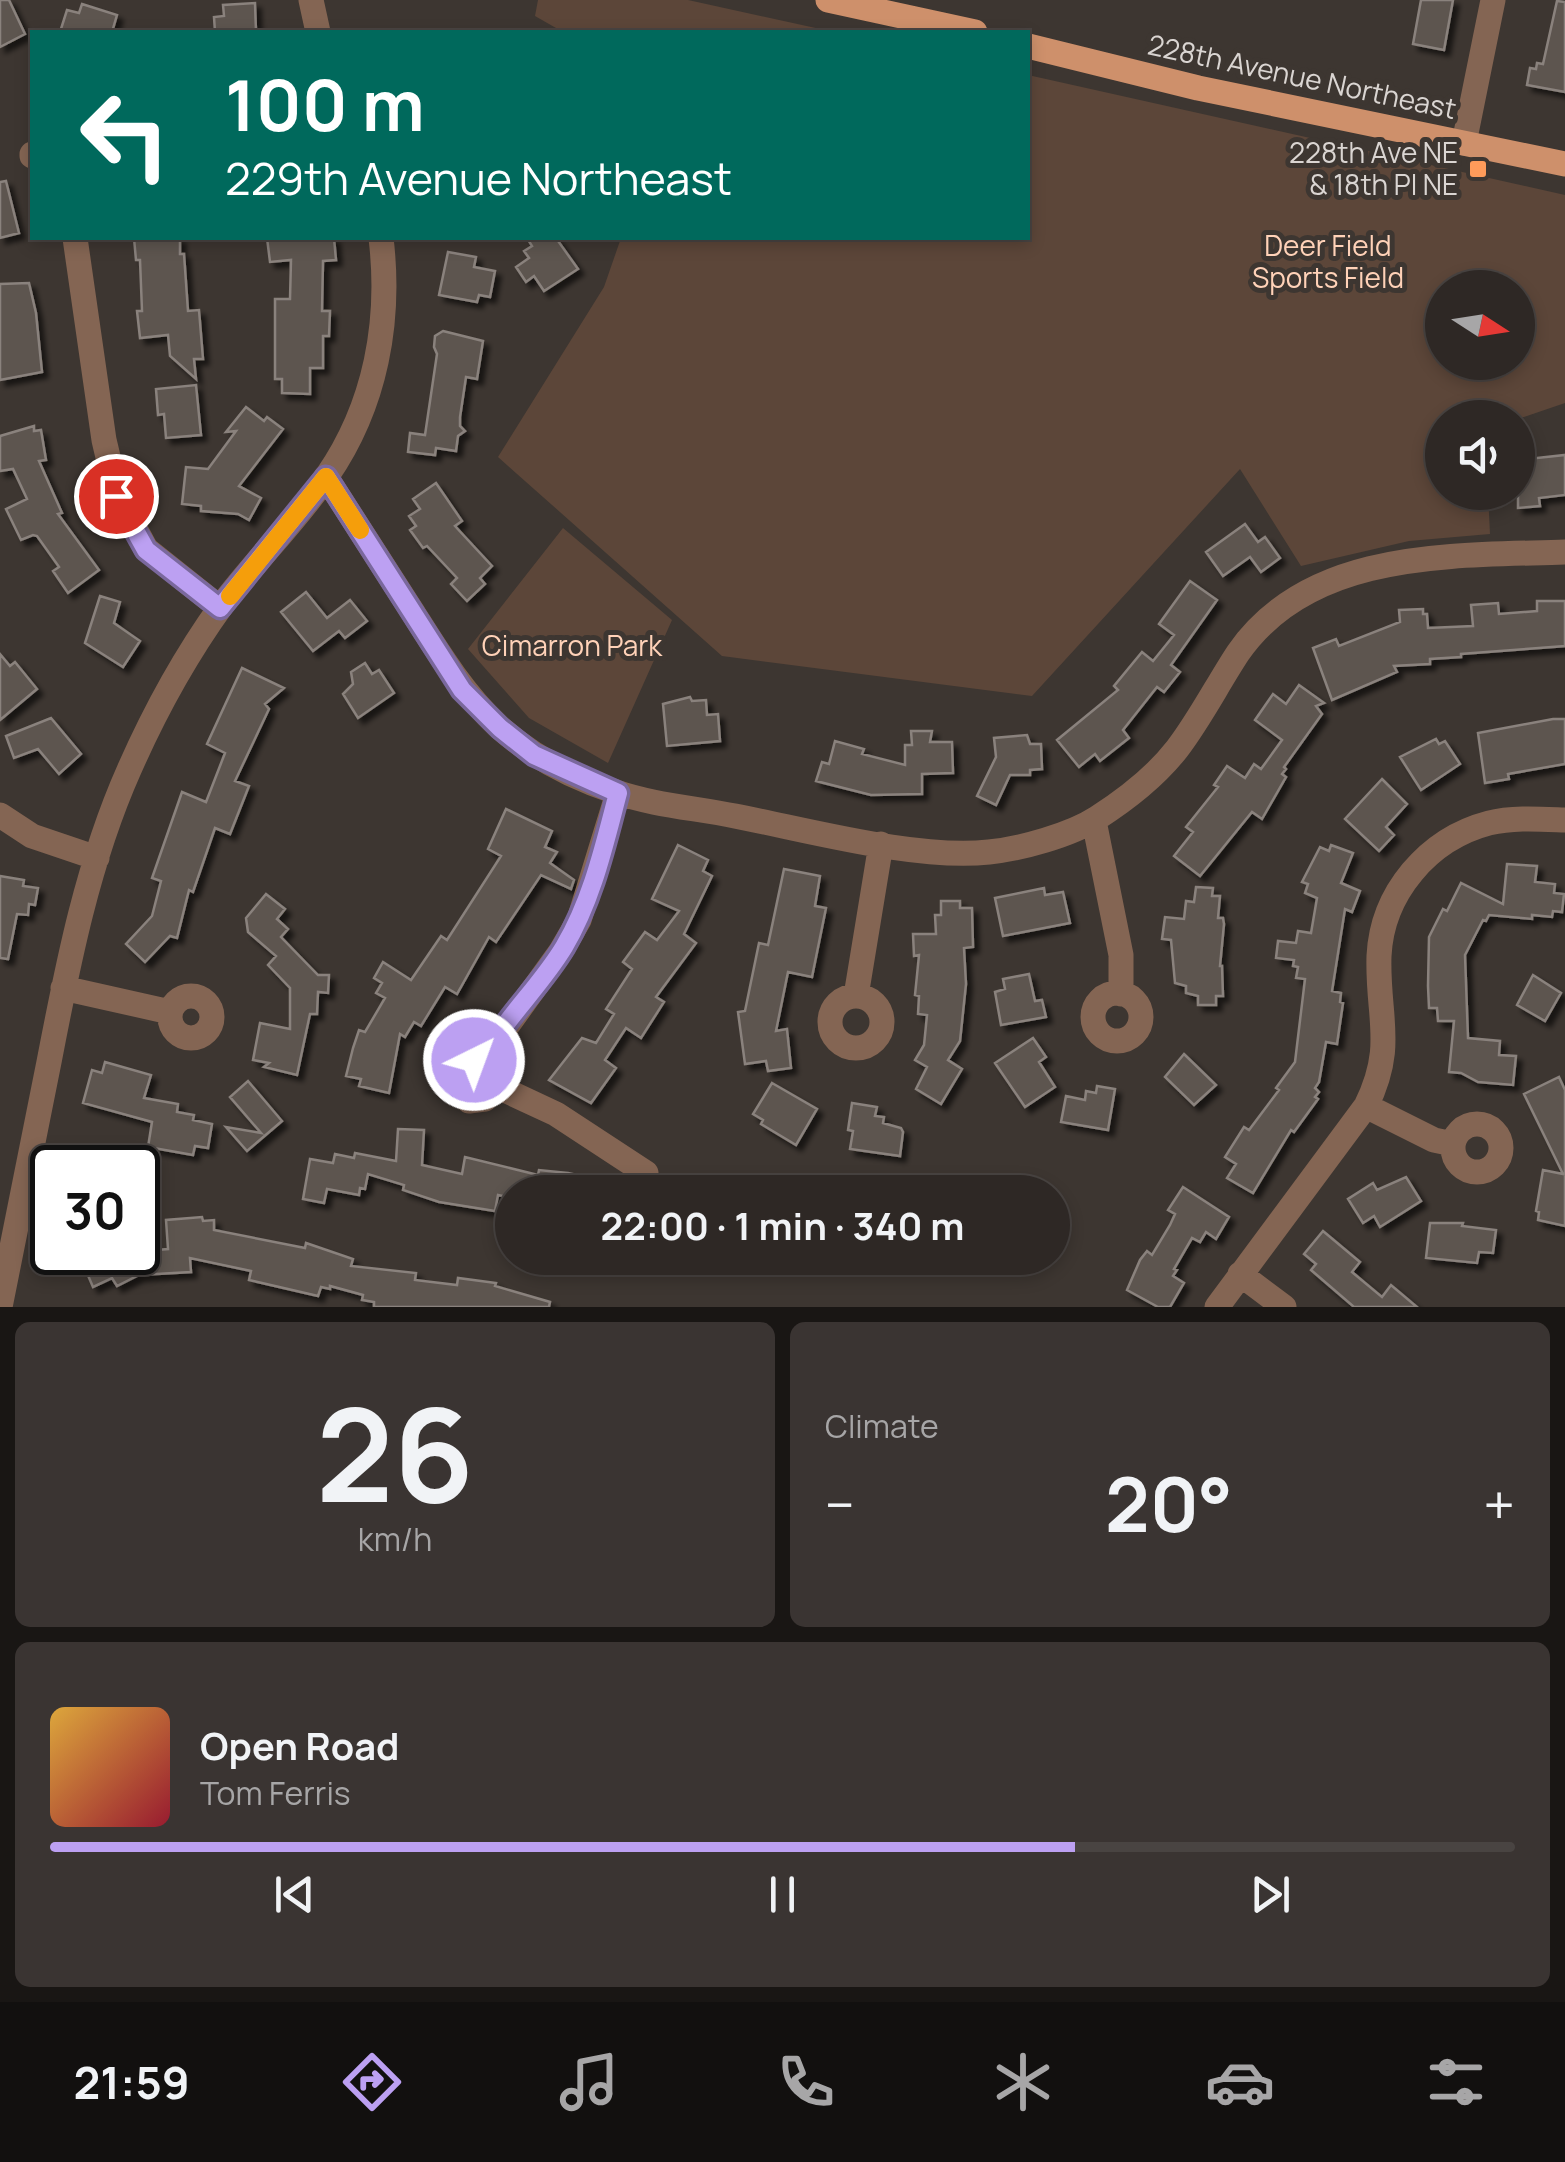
<!DOCTYPE html>
<html lang="en">
<head>
<meta charset="utf-8">
<style>
  body { margin:0; font-family:Manrope,sans-serif; background:#3a3432; color:#f1f3f6; height:100vh; display:flex; flex-direction:column; font-size:38px; white-space:nowrap }
  * { box-sizing:border-box; margin:0 }
  p { font-size:32px; color:#a7a6a7 }
  .icon { flex:none; width:55px; height:55px; fill:none; stroke:currentColor; stroke-width:2; stroke-linecap:round; stroke-linejoin:round }
  .map { position:relative; height:1307px; overflow:hidden }
  .side { display:flex; flex-direction:column; gap:15px; padding:15px; background:#191614; flex:1 }
  .side>* { flex:none }
  .guide { position:absolute; left:30px; top:30px; width:1000px; height:210px; border-radius:0px; box-shadow:0 5px 15px #0003,0 0 0 2px #494442; background:#00695c; color:#fff; overflow:hidden }
  .needle { width:65px; rotate:102deg }
  .fabs { position:absolute; left:1425px; top:270px; display:grid; gap:20px }
  .fabs a { display:grid; place-items:center; width:110px; height:110px; border-radius:50%; background:#2e2825; box-shadow:0 5px 15px #0003,0 0 0 2px #494442; font-size:50px }
  .speed { position:absolute; left:30px; top:1145px; display:flex; gap:20px; font-size:50px; font-weight:700; text-align:center }
  .speed>* { display:grid; place-content:center; width:130px; height:130px; border-radius:50%; background:#2e2825; box-shadow:0 5px 15px #0003,0 0 0 2px #494442; line-height:1 }
  .speed .limit { border:5px solid #111; border-radius:15px; background:#fff; color:#111 }
  .pin { position:absolute; display:grid; place-items:center; width:85px; height:85px; color:#fff; margin:-42px; border:5px solid #fff; border-radius:50%; box-shadow:0 2px 10px #0007 }
  .me { position:absolute; width:110px; margin:-55px; rotate:42deg; stroke-linejoin:round; filter:drop-shadow(0 0 8px #0008) }
  .turn { display:flex; align-items:center; gap:35px; height:210px; padding:0 30px; font-size:45px }
  .turn .icon { width:130px; height:130px; stroke-width:2.5 }
  .turn b { display:block; font-size:70px; line-height:85px }
  .big { font-size:75px; font-weight:700; line-height:1.1 }
  .side .card { flex:1; display:flex; flex-direction:column; justify-content:center; gap:15px; min-width:0; padding:0 35px; border-radius:15px; background:#3a3432 }
  .side .dial { align-items:center; gap:0 }
  .dial b { font-size:130px; line-height:1 }
  .song { display:flex; align-items:center; gap:30px }
  .cover { width:120px; height:120px; border-radius:15px; background:linear-gradient(135deg,hsl(40 70% 55%),hsl(350 70% 35%)) }
  .played { height:10px; border-radius:5px; background:linear-gradient(90deg,#bca0f2 70%,#494442 70%) }
  .keys { display:flex; justify-content:space-around; direction:ltr }
  .heat { display:flex; justify-content:space-between; align-items:center; font-size:55px; direction:ltr }
  .side .tiles { flex:1; display:grid; gap:15px; grid-template-columns:1fr 1fr }
  .card:last-child { grid-column:span 2 }
  .trip { position:absolute; left:495px; top:1175px; width:575px; height:100px; border-radius:50px; background:#2e2825; box-shadow:0 5px 15px #0003,0 0 0 2px #494442; font-weight:700; line-height:100px; text-align:center }
  .dock { display:flex; height:160px; justify-content:space-around; align-items:center; background:#12100f; color:#a7a6a7 }
  .dock .icon { width:70px; height:70px }
  .dock .selected { color:#bca0f2 }
  .dock b { font-size:45px; color:#f1f3f6 }
  .map>svg:first-child { display:block }
  .green { fill:#5c4639; fill-rule:evenodd }
  .building { fill:#5d5550; stroke:#8a827d; stroke-width:2.5; filter:url(#shadow) }
  .lines { fill:none; stroke-linecap:round; stroke-linejoin:round }
  .minor { stroke:#846553; stroke-width:25 }
  .major { stroke:#ce906b; stroke-width:25 }
  .route-casing { stroke:#7a689d; stroke-width:25 }
  .route { stroke:#bca0f2; stroke-width:18 }
  .slow { stroke:#f59e0b; stroke-width:18 }
  .poi-dot { fill:#ff9b5a; stroke:#3d3631; stroke-width:4 }
  .labels { text-anchor:middle; stroke-width:10; stroke-linejoin:round; paint-order:stroke }
  .street-label { font-size:28px; fill:#dad5d2; stroke:#3d3631 }
  .poi-label { font-size:28px; fill:#dad5d2; stroke:#3d3631; text-anchor:end }
  .park-label { font-size:28px; fill:#ffd2b8; stroke:#3d3631 }
</style>
</head>
<body>
<div class="map">
<svg width="1565" height="1307" viewBox="0 0 1565 1307">
  <defs>
    <filter id="shadow"><feDropShadow dx="5.5" dy="5.5" stdDeviation="2.5" flood-color="#0009"/></filter>
  </defs>
  <rect width="100%" height="100%" fill="#3d3631"/>
  <path class="green" d="M 538,0 L 688,0 L 834,32 L 563,32 L 535,16 Z
    M 1028,75 L 1565,195 L 1565,403 L 1518,419 L 1442,418 L 1442,492 L 1488,493 L 1490,534 L 1409,541 L 1301,566 L 1240,469 L 1032,696 L 722,656 L 498,457 L 604,287 L 621,238 L 1028,238 ZM 1442,288 L 1518,288 L 1518,362 L 1442,362 Z
    M 563,528 L 672,620 L 608,763 L 529,718 L 468,649 Z"/>
  <path class="building" d="M 0,0 L 9,0 L 25,34 L 0,47 Z
    M 1421,0 L 1453,0 L 1444,50 L 1413,44 Z
    M 1557,1 L 1565,2 L 1565,92 L 1527,85 L 1530,68 L 1536,69 L 1537,63 L 1543,64 Z
    M 255,3 L 256,32 L 215,32 L 214,17 L 224,16 L 223,5 Z
    M 82,4 L 117,15 L 112,32 L 60,32 L 67,10 L 79,13 Z
    M 6,181 L 19,233 L 0,238 L 0,182 Z
    M 134,238 L 180,238 L 180,254 L 184,254 L 188,311 L 199,310 L 203,359 L 194,359 L 196,379 L 170,356 L 168,335 L 140,338 L 137,311 L 142,311 L 140,260 L 136,260 Z
    M 267,238 L 334,238 L 336,260 L 323,261 L 322,311 L 330,311 L 329,336 L 323,336 L 323,368 L 310,368 L 310,394 L 282,393 L 282,379 L 275,379 L 275,299 L 290,299 L 291,260 L 270,262 Z
    M 527,238 L 556,238 L 578,269 L 544,291 L 534,276 L 526,282 L 516,267 L 529,258 L 524,251 L 532,246 Z
    M 448,252 L 476,257 L 474,267 L 495,271 L 490,297 L 479,295 L 477,302 L 439,295 Z
    M 29,283 L 36,313 L 42,372 L 0,380 L 0,284 Z
    M 443,331 L 483,341 L 477,379 L 466,377 L 460,417 L 460,426 L 465,431 L 458,436 L 456,451 L 436,448 L 435,455 L 408,452 L 410,433 L 425,435 L 437,354 L 434,347 L 435,336 Z
    M 196,385 L 201,435 L 166,438 L 164,414 L 158,415 L 156,389 Z
    M 246,407 L 264,421 L 267,417 L 283,429 L 239,486 L 261,498 L 249,520 L 238,514 L 201,511 L 201,506 L 182,504 L 186,467 L 208,469 L 236,431 L 226,432 Z
    M 34,426 L 34,431 L 41,430 L 46,460 L 39,461 L 62,513 L 58,514 L 99,570 L 68,593 L 53,571 L 59,567 L 37,536 L 33,535 L 21,540 L 6,509 L 27,499 L 13,469 L 0,471 L 0,436 Z
    M 1565,455 L 1565,495 L 1539,498 L 1540,506 L 1518,508 L 1518,460 Z
    M 436,483 L 462,521 L 455,526 L 492,566 L 480,578 L 485,584 L 467,601 L 451,584 L 457,578 L 427,546 L 423,548 L 410,530 L 416,526 L 409,516 L 420,509 L 413,499 Z
    M 1245,524 L 1258,542 L 1265,537 L 1280,558 L 1261,572 L 1250,557 L 1223,576 L 1206,552 Z
    M 1190,581 L 1217,600 L 1171,665 L 1180,672 L 1164,692 L 1157,687 L 1123,730 L 1129,738 L 1100,761 L 1095,754 L 1079,767 L 1057,740 L 1118,690 L 1114,686 L 1142,652 L 1153,661 L 1174,635 L 1159,624 Z
    M 306,592 L 327,618 L 350,600 L 367,621 L 345,638 L 339,631 L 313,651 L 281,612 Z
    M 100,596 L 120,602 L 114,623 L 140,641 L 123,667 L 85,643 Z
    M 1537,601 L 1565,601 L 1565,646 L 1461,654 L 1461,657 L 1430,659 L 1430,664 L 1394,666 L 1397,672 L 1332,700 L 1313,648 L 1336,639 L 1339,646 L 1400,622 L 1399,610 L 1423,609 L 1423,614 L 1427,614 L 1428,628 L 1473,626 L 1471,605 L 1498,603 L 1499,614 L 1537,611 Z
    M 0,654 L 10,666 L 15,662 L 37,689 L 0,720 Z
    M 365,663 L 372,674 L 379,670 L 394,693 L 358,718 L 343,694 L 353,684 L 351,672 Z
    M 242,668 L 284,688 L 265,704 L 269,709 L 235,781 L 249,786 L 230,834 L 215,828 L 193,892 L 189,890 L 177,938 L 170,936 L 145,962 L 126,944 L 152,916 L 161,881 L 152,878 L 182,792 L 206,802 L 225,753 L 207,744 Z
    M 1299,685 L 1324,703 L 1316,706 L 1322,714 L 1284,767 L 1286,769 L 1282,774 L 1286,777 L 1262,819 L 1252,812 L 1200,876 L 1174,856 L 1193,832 L 1186,827 L 1218,787 L 1214,785 L 1227,766 L 1245,778 L 1254,764 L 1261,769 L 1282,740 L 1255,720 L 1273,694 L 1286,704 Z
    M 690,697 L 692,701 L 706,700 L 707,715 L 718,714 L 720,741 L 667,746 L 663,704 Z
    M 51,718 L 81,754 L 59,774 L 38,749 L 14,758 L 6,736 Z
    M 1553,719 L 1565,719 L 1565,764 L 1508,774 L 1509,779 L 1485,783 L 1478,733 Z
    M 911,731 L 932,731 L 930,742 L 952,742 L 953,773 L 922,774 L 922,794 L 871,795 L 816,781 L 822,762 L 829,764 L 835,741 L 864,749 L 862,754 L 905,765 L 905,745 L 912,745 Z
    M 1027,735 L 1030,744 L 1041,744 L 1042,769 L 1030,770 L 1030,775 L 1010,775 L 996,805 L 977,796 L 996,757 L 994,738 Z
    M 1436,739 L 1439,744 L 1445,741 L 1460,764 L 1421,790 L 1400,757 Z
    M 1382,779 L 1407,804 L 1386,827 L 1394,835 L 1379,851 L 1345,819 Z
    M 506,809 L 552,831 L 545,847 L 557,852 L 550,863 L 574,880 L 571,889 L 541,875 L 496,942 L 489,937 L 457,994 L 445,987 L 421,1026 L 414,1022 L 405,1037 L 400,1034 L 389,1093 L 359,1086 L 361,1079 L 346,1076 L 353,1048 L 359,1030 L 365,1032 L 385,998 L 376,993 L 382,983 L 374,978 L 383,962 L 411,980 L 441,936 L 447,940 L 501,856 L 488,849 Z
    M 678,845 L 708,860 L 703,871 L 712,876 L 684,934 L 696,943 L 656,997 L 664,1002 L 641,1038 L 626,1028 L 605,1060 L 616,1068 L 591,1103 L 549,1080 L 582,1038 L 596,1043 L 614,1014 L 606,1009 L 632,969 L 623,962 L 645,932 L 657,940 L 679,911 L 652,899 Z
    M 1331,845 L 1353,853 L 1341,883 L 1360,891 L 1352,912 L 1345,909 L 1332,991 L 1341,993 L 1340,1002 L 1343,1003 L 1337,1044 L 1326,1042 L 1319,1082 L 1315,1088 L 1319,1092 L 1315,1097 L 1318,1099 L 1294,1132 L 1291,1130 L 1253,1193 L 1227,1178 L 1236,1164 L 1225,1157 L 1244,1127 L 1249,1130 L 1279,1090 L 1276,1088 L 1295,1062 L 1305,979 L 1296,978 L 1298,967 L 1293,966 L 1294,960 L 1276,958 L 1278,941 L 1296,943 L 1298,931 L 1311,933 L 1317,898 L 1305,893 L 1308,884 L 1302,882 L 1320,847 L 1329,851 Z
    M 1507,864 L 1537,866 L 1535,882 L 1555,884 L 1554,893 L 1564,894 L 1562,912 L 1553,911 L 1552,917 L 1532,915 L 1532,919 L 1489,915 L 1486,921 L 1483,920 L 1465,955 L 1468,1038 L 1500,1041 L 1499,1055 L 1516,1056 L 1513,1085 L 1478,1082 L 1461,1073 L 1449,1072 L 1454,1021 L 1438,1021 L 1437,1008 L 1429,1008 L 1428,986 L 1429,937 L 1443,909 L 1447,911 L 1461,883 L 1503,904 Z
    M 784,869 L 820,876 L 815,906 L 826,908 L 812,977 L 788,972 L 776,1031 L 787,1029 L 791,1068 L 768,1071 L 766,1061 L 745,1064 L 738,1012 L 745,1011 L 759,943 L 768,945 Z
    M 0,876 L 24,880 L 23,886 L 38,888 L 35,905 L 29,904 L 28,915 L 17,914 L 8,959 L 0,958 Z
    M 1196,887 L 1213,888 L 1212,896 L 1220,896 L 1218,918 L 1223,918 L 1224,924 L 1220,966 L 1222,966 L 1223,996 L 1216,996 L 1216,1005 L 1198,1005 L 1198,996 L 1186,993 L 1186,986 L 1175,983 L 1171,940 L 1162,939 L 1165,917 L 1184,919 L 1186,901 L 1194,902 Z
    M 1044,888 L 1045,895 L 1063,892 L 1070,923 L 1003,936 L 995,898 Z
    M 266,894 L 285,909 L 277,919 L 288,929 L 281,937 L 318,975 L 329,975 L 328,993 L 318,992 L 317,1014 L 310,1014 L 297,1075 L 264,1067 L 269,1063 L 253,1060 L 260,1023 L 290,1029 L 290,988 L 268,965 L 276,956 L 248,932 L 246,918 Z
    M 941,901 L 960,901 L 960,908 L 972,908 L 973,947 L 964,948 L 966,984 L 960,1041 L 948,1060 L 962,1069 L 941,1104 L 916,1089 L 927,1067 L 915,1060 L 924,1045 L 927,1015 L 918,1014 L 919,996 L 915,995 L 919,955 L 914,956 L 913,934 L 936,934 L 935,915 L 941,915 Z
    M 1029,974 L 1035,1001 L 1042,1000 L 1046,1017 L 1001,1025 L 995,992 L 1005,989 L 1003,979 Z
    M 1533,975 L 1561,993 L 1545,1021 L 1517,1005 Z
    M 1033,1038 L 1046,1057 L 1039,1062 L 1055,1087 L 1025,1107 L 995,1063 Z
    M 1184,1054 L 1216,1085 L 1194,1105 L 1165,1077 Z
    M 105,1062 L 151,1075 L 144,1098 L 178,1104 L 177,1112 L 194,1115 L 193,1120 L 212,1124 L 208,1148 L 195,1146 L 193,1155 L 148,1147 L 152,1122 L 83,1103 L 92,1070 L 102,1073 Z
    M 1559,1077 L 1565,1090 L 1565,1226 L 1538,1220 L 1539,1212 L 1536,1211 L 1543,1170 L 1563,1174 L 1524,1094 Z
    M 248,1081 L 282,1121 L 247,1151 L 226,1127 L 261,1133 L 230,1097 Z
    M 772,1083 L 817,1109 L 796,1145 L 761,1124 L 763,1120 L 753,1114 Z
    M 1097,1086 L 1115,1089 L 1108,1130 L 1061,1122 L 1066,1096 L 1085,1100 L 1086,1091 L 1096,1093 Z
    M 852,1103 L 877,1107 L 875,1116 L 884,1117 L 883,1123 L 901,1128 L 903,1132 L 900,1156 L 850,1149 L 853,1131 L 848,1130 Z
    M 398,1129 L 424,1130 L 422,1165 L 462,1174 L 465,1157 L 538,1175 L 539,1170 L 568,1173 L 614,1183 L 613,1192 L 512,1192 L 512,1198 L 498,1195 L 495,1211 L 439,1202 L 403,1190 L 404,1185 L 368,1174 L 365,1189 L 360,1188 L 359,1195 L 327,1189 L 324,1203 L 303,1199 L 310,1159 L 333,1163 L 335,1154 L 354,1158 L 355,1153 L 396,1161 Z
    M 1406,1177 L 1421,1201 L 1380,1227 L 1374,1216 L 1363,1223 L 1348,1199 L 1373,1183 L 1377,1190 Z
    M 1183,1187 L 1229,1217 L 1216,1239 L 1206,1232 L 1200,1242 L 1192,1238 L 1174,1269 L 1177,1270 L 1173,1276 L 1184,1283 L 1170,1307 L 1158,1307 L 1127,1290 L 1140,1260 L 1147,1251 L 1152,1255 L 1170,1225 L 1175,1214 L 1168,1210 Z
    M 202,1217 L 203,1221 L 214,1220 L 214,1230 L 305,1248 L 306,1243 L 353,1259 L 351,1266 L 416,1273 L 415,1280 L 457,1285 L 458,1278 L 496,1283 L 495,1286 L 550,1302 L 549,1307 L 374,1307 L 374,1302 L 362,1300 L 363,1295 L 330,1286 L 330,1289 L 321,1287 L 318,1296 L 249,1280 L 251,1271 L 190,1258 L 191,1272 L 139,1275 L 117,1286 L 112,1278 L 93,1287 L 78,1252 L 157,1252 L 157,1250 L 168,1249 L 166,1220 Z
    M 1430,1223 L 1463,1223 L 1462,1226 L 1496,1230 L 1493,1253 L 1479,1252 L 1477,1263 L 1426,1258 Z
    M 1323,1231 L 1360,1262 L 1352,1272 L 1382,1297 L 1391,1285 L 1417,1307 L 1354,1307 L 1311,1270 L 1316,1264 L 1304,1254 Z"/>
  <g class="lines">
    <path class="minor" d="M 311,0 L 318,32
      M 1464,143 L 1493,0
      M 32,154 L 32,156
      M 75,238 L 104,440 L 117,495 L 146,549 L 220,608
      M 326,477 C 355,522 383,566 412,611 C 438,652 462,692 498,726 C 531,756 573,778 616,792 C 653,805 696,808 735,816 C 808,830 917,860 989,852 C 1020,849 1071,835 1097,818 C 1125,800 1156,776 1177,749 C 1200,719 1217,685 1238,653 C 1310,549 1453,556 1565,552
      M 0,815 L 32,836 L 97,858
      M 1094,821 L 1121,955 L 1121,994
      M 63,988 L 170,1012
      M1093 1017a24 24 0 1 1 48 0a24 24 0 1 1-48 0Z
      M170 1017a21 21 0 1 1 42 0a21 21 0 1 1-42 0Z
      M 856,996 L 881,844
      M830 1022a26 26 0 1 1 52 0a26 26 0 1 1-52 0Z
      M 482,1061 L 494,1071 L 495,1087 L 485,1099 L 469,1101 L 457,1090 L 456,1075 L 466,1062 L 482,1061 L 561,951 L 579,920 L 618,793
      M 496,1086 L 556,1114 L 646,1173
      M 1366,1106 L 1434,1140 L 1453,1144
      M1453 1148a24 24 0 1 1 48 0a24 24 0 1 1-48 0Z
      M 1240,1274 L 1284,1307
      M 0,1307 C 17,1225 33,1143 49,1062 C 68,963 88,862 129,770 C 154,713 186,655 222,605 C 255,561 296,521 327,476 C 376,405 391,321 381,238
      M 1217,1307 L 1366,1106 C 1396,1046 1377,1017 1379,956 C 1382,893 1428,839 1489,823 C 1513,817 1540,819 1565,820"/>
    <path class="major" d="M 828,0 L 975,32
      M 1028,46 L 1198,88 L 1565,164"/>
  </g>
  <g class="lines">
    <g class="route-casing">
      <path id="route" d="M 116,496 L 146,550 L 220,608 L 326,477 L 462,690 L 500,728 L 534,755 L 618,793 C 604,846 592,900 564,947 C 540,987 503,1020 482,1061 L 474,1060"/>
    </g>
    <use href="#route" class="route"/>
    <path class="slow" d="M 230,596 L 326,477 L 360,530"/>
  </g>
  <rect class="poi-dot" x="1468" y="159" width="20" height="20" rx="5"/>
  <g class="labels">
    <g class="street-label">
      <text transform="translate(1302 77) rotate(12)" y="10">228th Avenue Northeast</text>
    </g>
    <g class="poi-label">
      <text x="1458" y="163">228th Ave NE<tspan x="1458" dy="32">&amp; 18th Pl NE</tspan></text>
    </g>
    <g class="park-label">
      <text x="1328" y="256">Deer Field<tspan x="1328" dy="32">Sports Field</tspan></text>
      <text x="572" y="656">Cimarron Park</text>
    </g>
  </g>
</svg>
<div class="fabs">
<a><svg class="needle" viewBox="-14 -14 28 28"><path d="M0-13l5 13h-10z" fill="#e53935"/><path d="M0 13l5-13h-10z" fill="#a7a6a7"/></svg></a>
<a><svg class="icon" aria-label="sound" viewBox="0 0 24 24"><path d="M4 9h4l5-4v14l-5-4H4zM17 9q2 3 0 6"/></svg></a>
</div>
<div class="speed"><div class="limit">30</div></div>
<div class="pin" style="left:116px;top:496px;background:#d93025"><svg class="icon" aria-label="arrive" viewBox="0 0 24 24"><path d="M6 21V4h12l-3 4 3 4H6"/></svg></div>
<svg class="me" style="left:474px;top:1060px" viewBox="-20 -20 40 40"><circle r="17" fill="#bca0f2" stroke="#fff" stroke-width="3"/><path d="M0-11L8 9 0 5-8 9z" fill="#fff"/></svg>
<div class="trip">22:00 · 1 min · 340 m</div>
<div class="guide">
<div class="turn"><svg class="icon" aria-label="left" viewBox="0 0 24 24"><path d="M17 20v-9H6M10 6l-5 5 5 5"/></svg><div><b>100 m</b>229th Avenue Northeast</div></div>
</div>
</div>
<section class="side">
<div class="tiles">
<div class="card dial"><b>26</b><p>km/h</p></div>
<div class="card"><p>Climate</p>
<div class="heat"><a>−</a><b class="big">20°</b><a>+</a></div>
</div>
<div class="card">
<div class="song"><i class="cover"></i><div><b>Open Road</b><p>Tom Ferris</p></div></div>
<div class="played"></div>
<div class="keys"><svg class="icon" aria-label="previous" viewBox="0 0 24 24"><path d="M18 5L8 12l10 7zM5 5v14"/></svg><svg class="icon" aria-label="pause" viewBox="0 0 24 24"><path d="M8 5v14M16 5v14"/></svg><svg class="icon" aria-label="next" viewBox="0 0 24 24"><path d="M6 5l10 7-10 7zM19 5v14"/></svg></div>
</div>
</div>
</section>
<nav class="dock">
<b>21:59</b>
<svg class="icon selected" aria-label="directions" viewBox="0 0 24 24"><path d="M12 3l9 9-9 9-9-9zM9 14v-3h6M13 9l2 2-2 2"/></svg>
<svg class="icon" aria-label="music" viewBox="0 0 24 24"><path d="M9 18V5l10-2v13"/><circle cx="6" cy="18" r="3"/><circle cx="16" cy="16" r="3"/></svg>
<svg class="icon" aria-label="phone" viewBox="0 0 24 24"><path d="M5 4h4l2 5-3 2q2 4 5 5l2-3 5 2v4C11 20 4 13 5 4z"/></svg>
<svg class="icon" aria-label="climate" viewBox="0 0 24 24"><path d="M12 3v18M4 7l16 10M4 17L20 7"/></svg>
<svg class="icon" aria-label="car" viewBox="0 0 24 24"><path d="M5 17H2v-5l4-1 3-4h7l3 4 3 1v5h-3M9 17h6M6 11h13"/><circle cx="7" cy="17" r="2"/><circle cx="17" cy="17" r="2"/></svg>
<svg class="icon" aria-label="filters" viewBox="0 0 24 24"><path d="M4 7h16M4 17h16"/><circle cx="9" cy="7" r="2"/><circle cx="15" cy="17" r="2"/></svg>
</nav>
</body>
</html>
